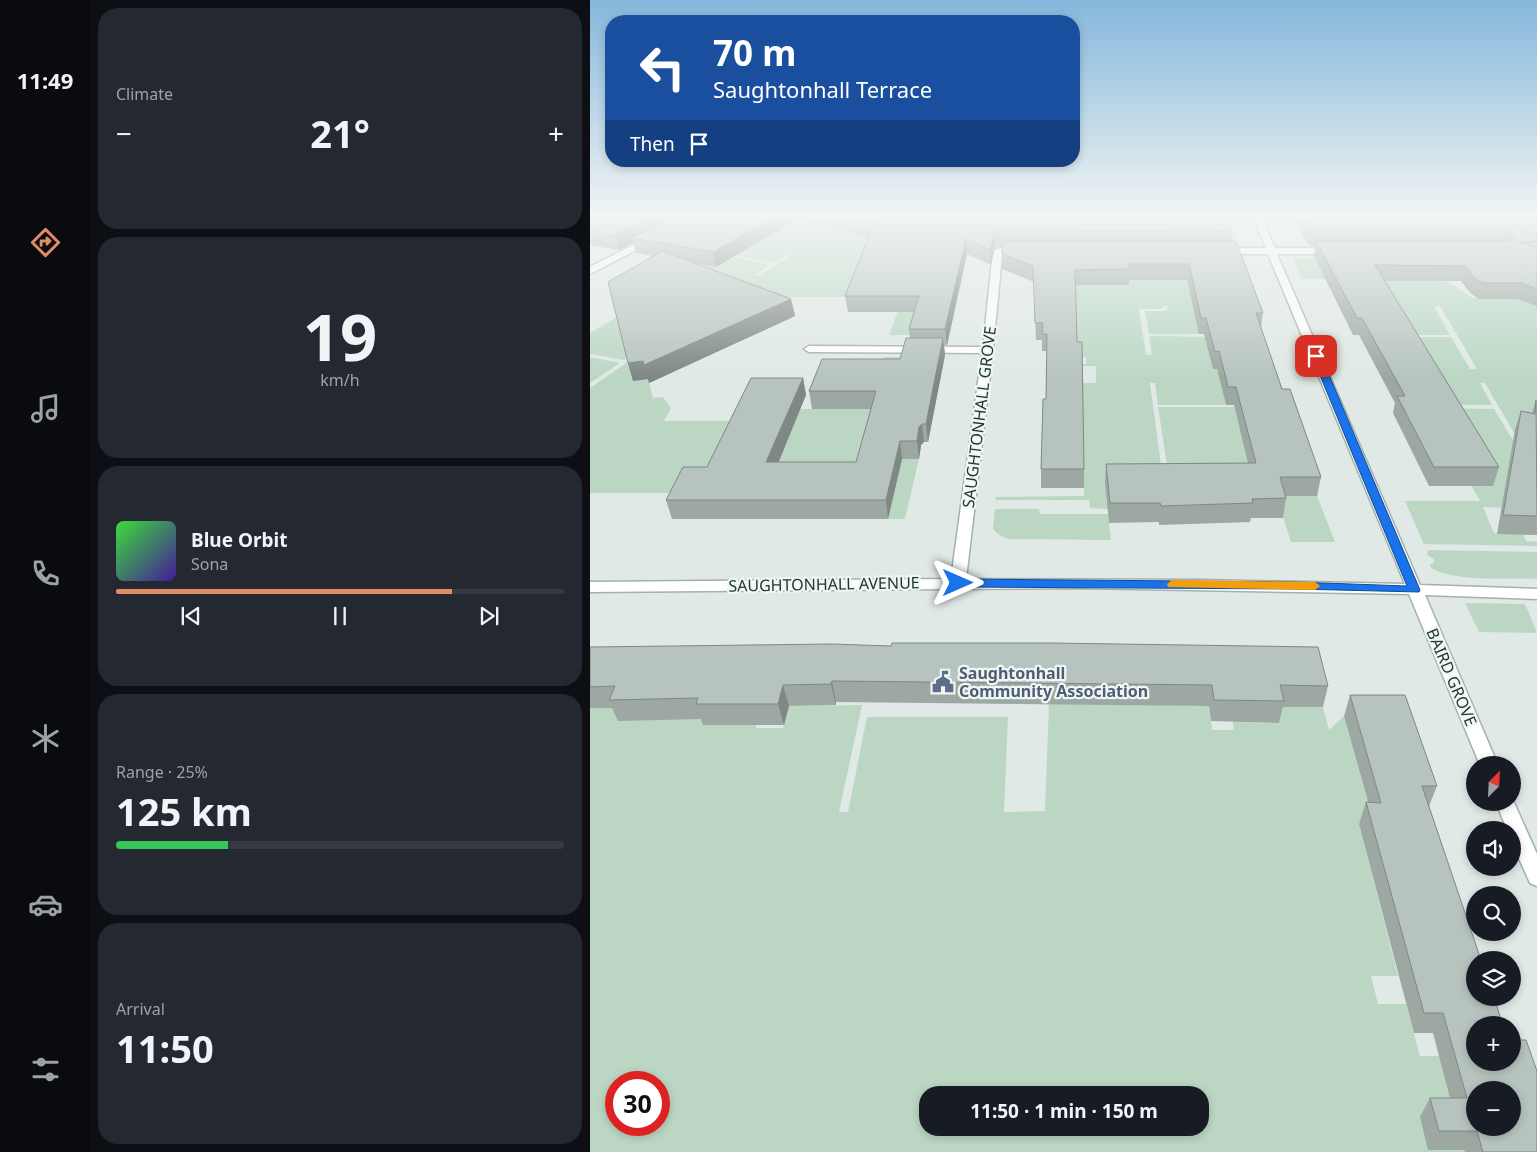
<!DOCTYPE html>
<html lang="en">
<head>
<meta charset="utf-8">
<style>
  body { margin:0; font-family:"Noto Sans",sans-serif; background:#242831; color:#f1f3f6; height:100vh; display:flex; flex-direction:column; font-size:19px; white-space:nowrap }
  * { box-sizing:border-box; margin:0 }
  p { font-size:16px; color:#9ea1a6 }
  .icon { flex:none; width:28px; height:28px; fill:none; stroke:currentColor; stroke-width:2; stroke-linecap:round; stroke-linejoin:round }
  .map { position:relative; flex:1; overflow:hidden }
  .drawer { display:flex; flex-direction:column; gap:8px; padding:8px; background:#0d0f14; width:500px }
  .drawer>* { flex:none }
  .guide { position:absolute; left:15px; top:15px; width:475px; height:152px; border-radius:20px; box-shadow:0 2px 8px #0003; background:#1a4fa0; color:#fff; overflow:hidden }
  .needle { width:32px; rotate:24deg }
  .buttons { position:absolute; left:876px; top:756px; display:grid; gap:10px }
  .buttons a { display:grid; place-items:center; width:55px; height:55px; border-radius:50%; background:#171b24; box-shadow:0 2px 8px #0003; font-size:25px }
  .speed { position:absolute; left:15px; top:1071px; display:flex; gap:10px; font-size:25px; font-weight:700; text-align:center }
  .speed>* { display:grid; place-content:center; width:65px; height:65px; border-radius:50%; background:#171b24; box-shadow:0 2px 8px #0003; line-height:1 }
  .speed .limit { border:8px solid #d22; background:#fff; color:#111 }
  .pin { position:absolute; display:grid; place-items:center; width:42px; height:42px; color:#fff; margin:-21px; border-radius:10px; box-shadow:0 2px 8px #0006 }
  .me { position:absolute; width:55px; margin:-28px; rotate:90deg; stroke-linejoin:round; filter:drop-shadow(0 0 4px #0008) }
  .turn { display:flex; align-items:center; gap:18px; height:105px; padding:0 25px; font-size:22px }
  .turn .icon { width:65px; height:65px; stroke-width:2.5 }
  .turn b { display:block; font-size:35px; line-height:42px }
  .then { display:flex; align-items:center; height:48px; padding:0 25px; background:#0003; gap:10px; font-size:19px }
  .big { font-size:38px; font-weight:700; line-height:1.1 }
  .drawer .card { flex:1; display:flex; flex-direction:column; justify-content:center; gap:8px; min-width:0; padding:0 18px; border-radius:20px; background:#242831 }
  .drawer .dial { align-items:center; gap:0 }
  .dial b { font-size:65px; line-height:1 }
  .song { display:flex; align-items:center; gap:15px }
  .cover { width:60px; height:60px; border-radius:8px; background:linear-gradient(135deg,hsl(120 70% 55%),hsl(260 70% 35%)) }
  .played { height:5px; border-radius:2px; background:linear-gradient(90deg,#df8b67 75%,#363941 75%) }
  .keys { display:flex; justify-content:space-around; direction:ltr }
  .heat { display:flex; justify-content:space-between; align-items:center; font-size:28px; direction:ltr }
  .charge { height:8px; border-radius:4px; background:linear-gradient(90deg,#34c759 25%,#363941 0) }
  .trip { position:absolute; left:329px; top:1086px; width:290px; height:50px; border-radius:20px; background:#171b24; box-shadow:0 2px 8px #0003; font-weight:700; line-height:50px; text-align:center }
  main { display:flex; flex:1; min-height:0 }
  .tabs { display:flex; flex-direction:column; width:90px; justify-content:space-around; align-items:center; background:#090b0e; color:#9ea1a6 }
  .tabs .icon { width:35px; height:35px }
  .tabs .selected { color:#df8b67 }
  .tabs b { font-size:22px; color:#f1f3f6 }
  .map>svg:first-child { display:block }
  .green { fill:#bbd7c4; fill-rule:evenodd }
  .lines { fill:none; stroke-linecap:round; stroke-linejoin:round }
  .minor-casing { stroke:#a4b0ac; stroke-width:3 }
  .minor { fill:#fff; fill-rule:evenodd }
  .wall { fill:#9da8a3 }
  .shaded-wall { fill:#7f8885 }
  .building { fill:#b6c3be; stroke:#7f8885; fill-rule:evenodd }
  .route { fill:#1a73e8; stroke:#114b97 }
  .slow { fill:#f59e0b }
  .labels { text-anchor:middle; stroke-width:4.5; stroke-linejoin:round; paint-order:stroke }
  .street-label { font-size:16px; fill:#233732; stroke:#f0f6f3 }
  .service-label { font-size:16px; font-weight:bold; fill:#4e5e75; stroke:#f0f6f3; text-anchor:start }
</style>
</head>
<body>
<main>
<nav class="tabs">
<b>11:49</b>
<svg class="icon selected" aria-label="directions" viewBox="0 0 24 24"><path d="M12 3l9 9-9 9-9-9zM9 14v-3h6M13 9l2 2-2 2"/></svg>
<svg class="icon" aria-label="music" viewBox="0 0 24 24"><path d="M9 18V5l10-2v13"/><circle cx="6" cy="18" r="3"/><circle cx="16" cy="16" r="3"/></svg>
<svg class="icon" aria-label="phone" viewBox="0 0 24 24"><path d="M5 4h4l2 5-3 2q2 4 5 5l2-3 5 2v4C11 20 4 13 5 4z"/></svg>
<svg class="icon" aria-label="climate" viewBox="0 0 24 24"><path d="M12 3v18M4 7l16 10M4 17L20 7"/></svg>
<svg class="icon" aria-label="car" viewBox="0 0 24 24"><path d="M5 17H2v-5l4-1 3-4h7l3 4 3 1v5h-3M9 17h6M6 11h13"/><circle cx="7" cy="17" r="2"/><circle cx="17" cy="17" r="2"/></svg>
<svg class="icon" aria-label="filters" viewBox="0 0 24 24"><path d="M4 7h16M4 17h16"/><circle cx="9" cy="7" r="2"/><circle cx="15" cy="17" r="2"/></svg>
</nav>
<section class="drawer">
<div class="card"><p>Climate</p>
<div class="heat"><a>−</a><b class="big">21°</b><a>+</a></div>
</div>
<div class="card dial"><b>19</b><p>km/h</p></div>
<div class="card">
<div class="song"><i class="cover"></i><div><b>Blue Orbit</b><p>Sona</p></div></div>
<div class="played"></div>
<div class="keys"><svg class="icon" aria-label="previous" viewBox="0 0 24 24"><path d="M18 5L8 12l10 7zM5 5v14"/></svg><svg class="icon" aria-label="pause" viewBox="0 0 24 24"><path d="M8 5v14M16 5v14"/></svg><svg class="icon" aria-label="next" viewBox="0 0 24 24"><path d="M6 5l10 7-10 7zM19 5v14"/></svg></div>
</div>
<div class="card"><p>Range · 25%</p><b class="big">125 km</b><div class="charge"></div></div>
<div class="card"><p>Arrival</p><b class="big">11:50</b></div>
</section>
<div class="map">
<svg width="947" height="1152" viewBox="0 0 947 1152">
  <rect width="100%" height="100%" fill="#e0e9e5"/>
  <path class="green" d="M 204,218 L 410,236 L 340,273 L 324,335 L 299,335 L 313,297 L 199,297 L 204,309 L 43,381 L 58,379 L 63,398 L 73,397 L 81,408 L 74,421 L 153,421 L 211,409 L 278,409 L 294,357 L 351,357 L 295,445 L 331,445 L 330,453 L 301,459 L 329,459 L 315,519 L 298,519 L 304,493 L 0,493 L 0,388 L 61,346 L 56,345 L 34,360 L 0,354 L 0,333 L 118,262 L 144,257 L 180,265 L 164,275 L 168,276 L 203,254 L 200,254 L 183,263 L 135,253 Z
    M 703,258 L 746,258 L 804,281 L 856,281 L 883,298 L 918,299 L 947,282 L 947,417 L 924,433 L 895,383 L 890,383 L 902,405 L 844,405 L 805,337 L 861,337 L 880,369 L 887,369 L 850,306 L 844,307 L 860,335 L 789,335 L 772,279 L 712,279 Z
    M 651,276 L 609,334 L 559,334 L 555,311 L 575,311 L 579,306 L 574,306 L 571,309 L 549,309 L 556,355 L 562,355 L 559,336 L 633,337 L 627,369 L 636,405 L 568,405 L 565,383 L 560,383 L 571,465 L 577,465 L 568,407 L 645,407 L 650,429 L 727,496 L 745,542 L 701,542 L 688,502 L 518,509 L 500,508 L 499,500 L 405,500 L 406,497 L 494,496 L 492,410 L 490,383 L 506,383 L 506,366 L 489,366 L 489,364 L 496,364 L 496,357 L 487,357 L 457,288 L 538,280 Z
    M 0,357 L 30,363 L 0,383 Z
    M 838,408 L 904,409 L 927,447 L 920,508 L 893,507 L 904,533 L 933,534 L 936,541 L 947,542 L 947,546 L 834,544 L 815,501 L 890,501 Z
    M 405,509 L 449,509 L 450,514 L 518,514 L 521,540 L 418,539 L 408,534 L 403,529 Z
    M 838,550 L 947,552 L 947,579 C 918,578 865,582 841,568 L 840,564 L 844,563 L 844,559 L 837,555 Z
    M 875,603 L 935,604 L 947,633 L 889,632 Z
    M 459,703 L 619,706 L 622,730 L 644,730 L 640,706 L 649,722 L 689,723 L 686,706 L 733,707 L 739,730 L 754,716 L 783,822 L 769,822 L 769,824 L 808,976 L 781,976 L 788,1004 L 816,1004 L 830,1056 L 849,1056 L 850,1058 L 866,1117 L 838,1149 L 874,1150 L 875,1152 L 0,1152 L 0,708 L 171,706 L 166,728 L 193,728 L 199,706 L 272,705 L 249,812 L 258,812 L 277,717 L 418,717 L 414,812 L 455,811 ZM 26,1082 L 69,1082 L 69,1125 L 26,1125 ZM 338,1095 L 610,1095 L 610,1128 L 338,1128 Z"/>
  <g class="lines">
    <g class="minor-casing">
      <path id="minor" d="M 663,217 L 671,217 L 685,248 L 743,248 L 748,251 L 743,254 L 687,254 L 830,585 L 947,589 L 947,599 L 835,595 L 908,765 L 890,765 L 819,594 L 492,588 L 0,592 L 0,582 L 361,579 L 392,353 L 219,352 L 214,349 L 219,346 L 393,347 L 403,251 C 410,246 429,246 436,251 L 431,254 L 412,254 L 403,350 L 376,579 L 610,580 L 815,584 L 678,254 L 631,254 L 626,251 L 631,248 L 676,248 Z
        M 61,236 L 65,239 L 64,241 L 0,274 L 0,267 Z
        M 922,798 L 947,854 L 947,886 L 940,883 L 922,843 L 922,830 L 917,830 L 906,802 L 922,802 Z"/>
    </g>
    <use href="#minor" class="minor"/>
  </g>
  <path class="wall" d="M 0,217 L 637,217 L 643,231 L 642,241 L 673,313 L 671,327 L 692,389 L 731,477 L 727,496 L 696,496 L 696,498 L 693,518 L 661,518 L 660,522 L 569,525 L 569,522 L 519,523 L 515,483 L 516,464 L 658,463 L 644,405 L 636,405 L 627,369 L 623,369 L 614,334 L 609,334 L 597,280 L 539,280 L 539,285 L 486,285 L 487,342 L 494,469 L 494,488 L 451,488 L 451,469 L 456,399 L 457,351 L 452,351 L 452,340 L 446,340 L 444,282 L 412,269 L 412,247 L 405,247 L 401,265 L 377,254 L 357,345 L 354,345 L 355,355 L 338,442 L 334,442 L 331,445 L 329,459 L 312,459 L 298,519 L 82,519 L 76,500 L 117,467 L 213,378 L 216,395 L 188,462 L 266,462 L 281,409 L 222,409 L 219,391 L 310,359 L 320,338 L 319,329 L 324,312 L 258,312 L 255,296 L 279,237 L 208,219 L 126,267 L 107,264 L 201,299 L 205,316 L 59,383 L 58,379 L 43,381 L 38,363 L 63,256 L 46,253 L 43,243 L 29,250 L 0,245 Z
    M 703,217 L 947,217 L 947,306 L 927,299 L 889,299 L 880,293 L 871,281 L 794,281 L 909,467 L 903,486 L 839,486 L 803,413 L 805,403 L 769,335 L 763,335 L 724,256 L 725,246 L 719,246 Z
    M 946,400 L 947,535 L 907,534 L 925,429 L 931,411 L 942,413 Z
    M 0,647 L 738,686 L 733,707 L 693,707 L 689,723 L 621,721 L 619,706 L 246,702 L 246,705 L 199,706 L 194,725 L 113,725 L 111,719 L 28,721 L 22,708 L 0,708 Z
    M 760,695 L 847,786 L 839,806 L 947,1152 L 875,1152 L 874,1150 L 838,1150 L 830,1117 L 840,1098 L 860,1098 L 843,1033 L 824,1033 L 769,824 L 776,802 L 778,802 L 754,716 Z"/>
  <path class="shaded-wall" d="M 66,217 L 100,217 L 42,238 L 43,243 L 29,250 L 24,235 Z
    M 185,217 L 207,217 L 208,219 L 126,267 L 123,252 Z
    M 404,232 L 405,247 L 401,265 L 400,250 Z
    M 376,239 L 377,254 L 357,345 L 355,329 Z
    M 201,299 L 205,316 L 59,383 L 58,379 L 43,381 L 38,363 Z
    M 353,338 L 355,355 L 338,442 L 336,424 Z
    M 213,378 L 216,395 L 181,481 L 176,462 Z
    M 332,424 L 334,442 L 331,445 L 329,459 L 327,441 L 329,427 Z
    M 310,441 L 312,459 L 298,519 L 296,500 Z
    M 242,681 L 246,702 L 246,705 L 241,684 Z
    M 193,685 L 199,706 L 194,725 L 188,704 Z"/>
  <path class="building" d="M 0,217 L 66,217 L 24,235 L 0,231 Z
    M 86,217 L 185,217 L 123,252 L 42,238 Z
    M 253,217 L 637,217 L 643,231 L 404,232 L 400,250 L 376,239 L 355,329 L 319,329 L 329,296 L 255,296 L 284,224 Z
    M 713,217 L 947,217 L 947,241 L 930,242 L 947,248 L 947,289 L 931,283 L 893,283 L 884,278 L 875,266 L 785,265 L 909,467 L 844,467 L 807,396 L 815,396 L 772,318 L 767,318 L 726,241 L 919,241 L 926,236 L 919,232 L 721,232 Z
    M 413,241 L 646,241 L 673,313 L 666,313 L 692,389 L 700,389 L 731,477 L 690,477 L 696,498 L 662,499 L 663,503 L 571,506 L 570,503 L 520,503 L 516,464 L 666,463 L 646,387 L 638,387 L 629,351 L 625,352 L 616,318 L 611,318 L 599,264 L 539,264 L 540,269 L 485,270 L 487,342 L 492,342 L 494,469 L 451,469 L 453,399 L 456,399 L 457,334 L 452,334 L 453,323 L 445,323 L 443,266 L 412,254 Z
    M 72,251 L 201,299 L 54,365 L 53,361 L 38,363 L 18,282 Z
    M 316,338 L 353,338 L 336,424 L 332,424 L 329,427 L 327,441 L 310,441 L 296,500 L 76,500 L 93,467 L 117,467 L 161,378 L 213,378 L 176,462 L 266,462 L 286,391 L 219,391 L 232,359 L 310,359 Z
    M 946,400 L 947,516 L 913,515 L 931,411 L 945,414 Z
    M 302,643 L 461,643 L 728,647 L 738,686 L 690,685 L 694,701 L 624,700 L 622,685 L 242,681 L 241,684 L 193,685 L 188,704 L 106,704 L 108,698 L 19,700 L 25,686 L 0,687 L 0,647 L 242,644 L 301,646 Z
    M 760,695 L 815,695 L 847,786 L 832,786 L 891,960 L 885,960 L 885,998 L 904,998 L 913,1025 L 885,1025 L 885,1062 L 922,1062 L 922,1040 L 936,1040 L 947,1071 L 947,1152 L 893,1152 L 887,1131 L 849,1131 L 840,1098 L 877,1098 L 853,1013 L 834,1013 L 776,802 L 791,803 ZM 885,1090 L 922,1090 L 922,1128 L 885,1128 Z"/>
  <linearGradient id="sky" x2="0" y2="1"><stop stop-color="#84b7db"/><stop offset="0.57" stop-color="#f1f5f3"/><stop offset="1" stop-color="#f1f5f3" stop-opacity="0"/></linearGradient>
  <rect width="947" height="378" fill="url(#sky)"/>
  <path class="route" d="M 723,354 L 731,356 L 830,590 L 829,592 L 706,589 L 368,587 L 362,583 L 368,579 L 706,582 L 817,586 L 722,356 Z"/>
  <path class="slow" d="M 582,580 L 725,582 L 730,586 L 725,590 L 578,587 L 577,584 Z"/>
  <defs>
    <g id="civic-bare" transform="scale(1.725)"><path d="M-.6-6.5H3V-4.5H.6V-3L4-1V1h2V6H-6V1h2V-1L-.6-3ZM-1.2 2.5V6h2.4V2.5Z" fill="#5c6f8a" stroke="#f0f6f3" stroke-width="2.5" paint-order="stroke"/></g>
  </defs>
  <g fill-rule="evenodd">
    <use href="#civic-bare" x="353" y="682"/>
  </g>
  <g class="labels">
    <g class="street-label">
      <text transform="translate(389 417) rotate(-83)" y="6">SAUGHTONHALL GROVE</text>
      <text transform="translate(234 584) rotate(-1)" y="6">SAUGHTONHALL AVENUE</text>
      <text transform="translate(862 677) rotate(67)" y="6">BAIRD GROVE</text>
    </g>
    <g class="service-label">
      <text x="369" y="679">Saughtonhall<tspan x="369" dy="18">Community Association</tspan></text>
    </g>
  </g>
</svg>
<div class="buttons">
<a><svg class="needle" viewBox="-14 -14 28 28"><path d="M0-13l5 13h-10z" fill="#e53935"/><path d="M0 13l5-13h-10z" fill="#9ea1a6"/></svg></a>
<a><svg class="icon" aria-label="sound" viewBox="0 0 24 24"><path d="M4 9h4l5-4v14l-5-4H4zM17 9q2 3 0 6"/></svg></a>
<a><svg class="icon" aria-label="search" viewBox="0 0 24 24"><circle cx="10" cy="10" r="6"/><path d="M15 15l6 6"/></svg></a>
<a><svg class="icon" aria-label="layers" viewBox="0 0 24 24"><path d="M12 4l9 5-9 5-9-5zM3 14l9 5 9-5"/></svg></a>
<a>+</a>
<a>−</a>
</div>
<div class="speed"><div class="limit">30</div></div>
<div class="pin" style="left:726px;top:356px;background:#d93025"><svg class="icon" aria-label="arrive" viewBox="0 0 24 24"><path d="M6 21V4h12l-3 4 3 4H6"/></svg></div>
<svg class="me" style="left:368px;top:583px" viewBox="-20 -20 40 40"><path d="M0-17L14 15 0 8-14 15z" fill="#1a73e8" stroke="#fff" stroke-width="4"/></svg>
<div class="trip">11:50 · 1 min · 150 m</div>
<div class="guide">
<div class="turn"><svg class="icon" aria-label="left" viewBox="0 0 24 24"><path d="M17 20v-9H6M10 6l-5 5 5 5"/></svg><div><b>70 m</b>Saughtonhall Terrace</div></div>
<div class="then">Then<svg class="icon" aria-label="arrive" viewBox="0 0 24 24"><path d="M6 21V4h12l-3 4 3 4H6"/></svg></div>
</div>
</div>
</main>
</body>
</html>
